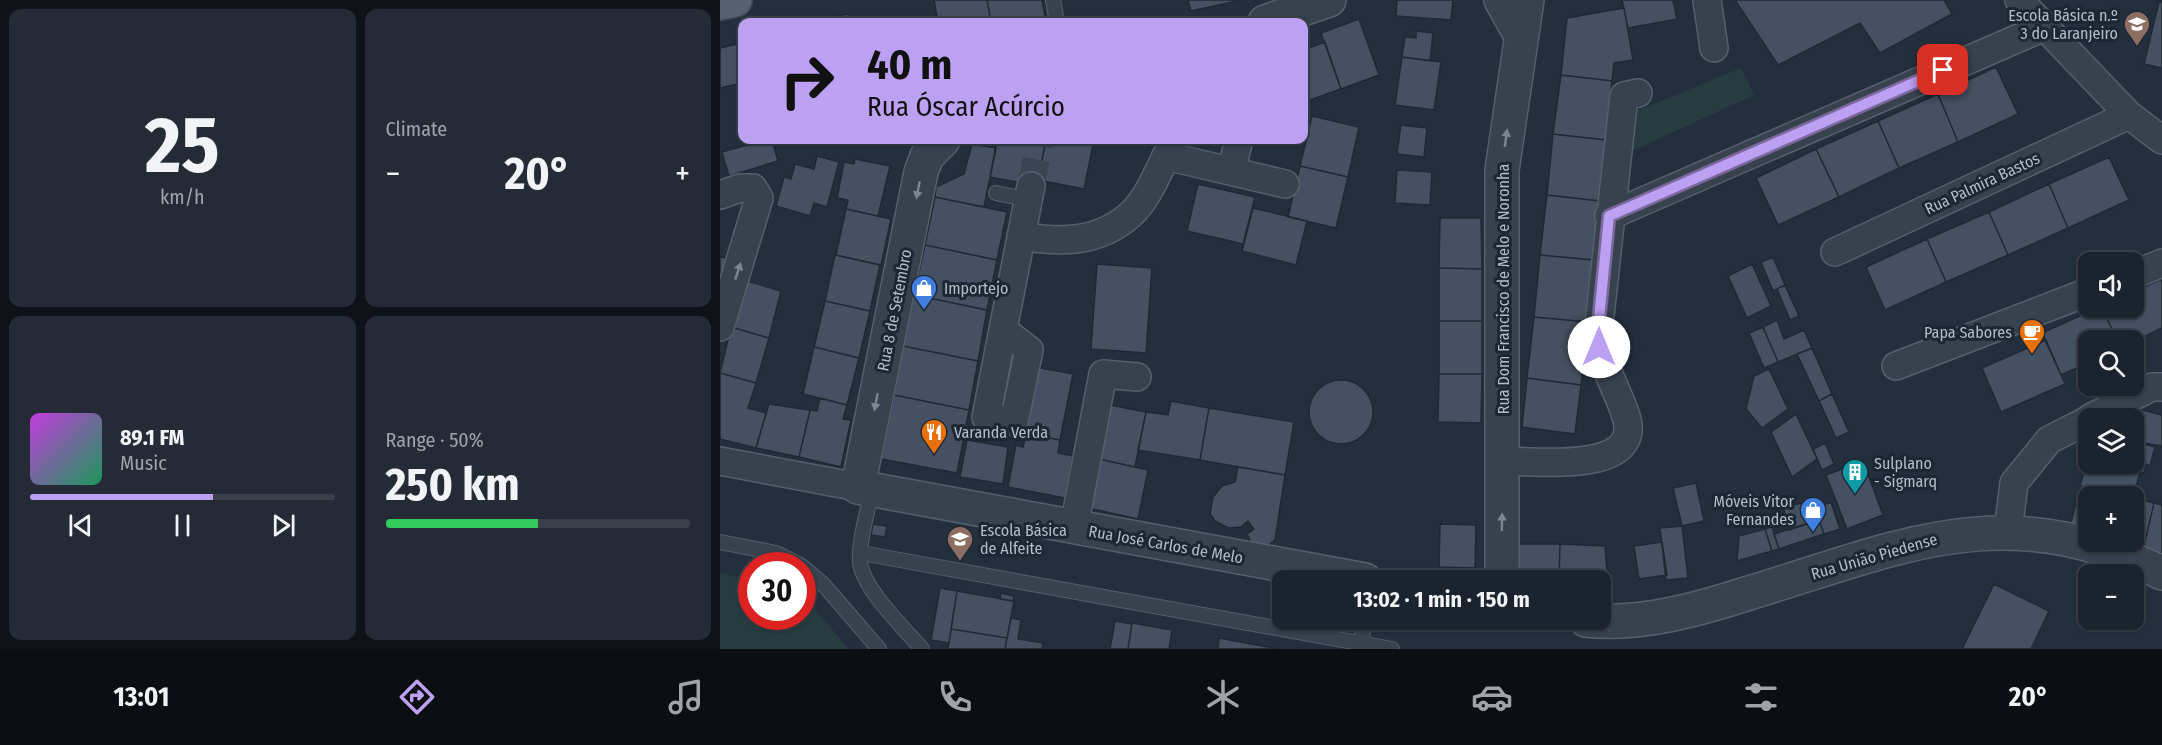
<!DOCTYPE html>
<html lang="en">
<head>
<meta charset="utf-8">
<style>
  body { margin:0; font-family:"Fira Sans Condensed",sans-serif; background:#242b36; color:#f1f3f6; height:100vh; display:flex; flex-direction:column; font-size:22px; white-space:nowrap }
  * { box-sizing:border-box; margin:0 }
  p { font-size:20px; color:#a0a4aa }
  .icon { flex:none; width:33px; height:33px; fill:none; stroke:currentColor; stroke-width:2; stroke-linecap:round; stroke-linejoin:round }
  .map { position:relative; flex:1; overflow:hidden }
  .panel { display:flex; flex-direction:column; gap:9px; padding:9px; background:#0f1319; width:720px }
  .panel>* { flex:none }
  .hud { position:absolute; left:18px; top:18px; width:570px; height:126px; border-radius:12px; box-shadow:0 2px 4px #0004,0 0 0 2px #39404a; background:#bca0f2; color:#111; overflow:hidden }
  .fabs { position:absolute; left:1358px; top:252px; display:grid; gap:12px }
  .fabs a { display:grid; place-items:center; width:66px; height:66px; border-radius:12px; background:#1b232e; box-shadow:0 2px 4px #0004,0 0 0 2px #39404a; font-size:30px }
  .speed { position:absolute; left:18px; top:552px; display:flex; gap:12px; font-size:30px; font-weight:700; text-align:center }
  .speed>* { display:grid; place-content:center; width:78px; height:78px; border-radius:50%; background:#1b232e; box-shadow:0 2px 4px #0004,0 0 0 2px #39404a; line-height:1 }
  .speed .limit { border:9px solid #d22; background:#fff; color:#111 }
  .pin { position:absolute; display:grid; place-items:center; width:51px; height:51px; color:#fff; margin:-26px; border-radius:12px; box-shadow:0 3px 9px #0006 }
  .me { position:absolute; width:66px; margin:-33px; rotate:0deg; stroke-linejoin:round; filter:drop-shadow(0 0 4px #0008) }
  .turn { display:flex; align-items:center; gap:21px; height:126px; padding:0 30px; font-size:27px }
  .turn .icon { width:78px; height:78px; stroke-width:2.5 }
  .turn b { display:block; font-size:42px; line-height:51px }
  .big { font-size:45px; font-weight:700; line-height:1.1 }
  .panel .card { flex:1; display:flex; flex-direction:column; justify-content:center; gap:9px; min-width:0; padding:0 21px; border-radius:12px; background:#242b36 }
  .panel .dial { align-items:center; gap:0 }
  .dial b { font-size:78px; line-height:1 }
  .song { display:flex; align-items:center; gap:18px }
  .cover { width:72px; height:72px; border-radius:9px; background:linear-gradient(135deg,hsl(290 70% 55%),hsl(150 70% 35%)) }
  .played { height:6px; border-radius:3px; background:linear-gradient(90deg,#bca0f2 60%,#39404a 60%) }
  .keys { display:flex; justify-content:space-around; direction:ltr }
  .heat { display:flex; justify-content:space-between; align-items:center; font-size:33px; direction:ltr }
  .charge { height:9px; border-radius:4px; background:linear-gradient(90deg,#34c759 50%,#39404a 0) }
  .panel .tiles { flex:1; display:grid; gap:9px; grid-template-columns:repeat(2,1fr) }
  .trip { position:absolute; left:552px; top:570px; width:339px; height:60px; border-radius:12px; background:#1b232e; box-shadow:0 2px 4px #0004,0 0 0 2px #39404a; font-weight:700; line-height:60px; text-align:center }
  .dock { display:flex; height:96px; justify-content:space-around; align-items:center; background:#0b0e12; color:#a0a4aa }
  .dock .icon { width:42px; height:42px }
  .dock .current { color:#bca0f2 }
  .dock b { font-size:27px; color:#f1f3f6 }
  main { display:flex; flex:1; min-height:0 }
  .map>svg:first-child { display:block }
  .green { fill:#263c3f }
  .building { fill:#455162; stroke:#1f2835; stroke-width:1.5 }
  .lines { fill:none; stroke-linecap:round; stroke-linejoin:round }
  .minor-tunnel { stroke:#3a4453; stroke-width:27; stroke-dasharray:27 14; stroke-linecap:butt }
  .service-casing { stroke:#565f6c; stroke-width:16 }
  .minor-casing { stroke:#565f6c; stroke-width:30 }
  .tertiary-casing { stroke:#565f6c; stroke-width:36 }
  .primary-casing { stroke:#414a57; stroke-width:36 }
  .service { stroke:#38414e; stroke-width:14 }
  .minor { stroke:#38414e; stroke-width:27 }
  .tertiary { stroke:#38414e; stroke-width:33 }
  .primary { stroke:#56606e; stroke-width:33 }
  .oneway { fill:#7c8592 }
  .route-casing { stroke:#7a689d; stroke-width:15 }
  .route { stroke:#bca0f2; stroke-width:10 }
  .labels { text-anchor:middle; stroke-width:6; stroke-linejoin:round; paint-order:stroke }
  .poi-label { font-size:16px; fill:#b4bcc9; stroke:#1d2633; text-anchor:start }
  .street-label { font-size:16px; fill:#b4bcc9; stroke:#1d2633 }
</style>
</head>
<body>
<main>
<section class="panel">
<div class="tiles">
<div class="card dial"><b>25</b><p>km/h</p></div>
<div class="card"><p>Climate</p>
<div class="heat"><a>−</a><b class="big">20°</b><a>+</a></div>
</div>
<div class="card">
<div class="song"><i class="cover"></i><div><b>89.1 FM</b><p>Music</p></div></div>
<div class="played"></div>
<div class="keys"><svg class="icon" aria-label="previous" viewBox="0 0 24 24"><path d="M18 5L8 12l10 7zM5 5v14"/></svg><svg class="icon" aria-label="pause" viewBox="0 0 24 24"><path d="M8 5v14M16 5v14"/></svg><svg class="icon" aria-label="next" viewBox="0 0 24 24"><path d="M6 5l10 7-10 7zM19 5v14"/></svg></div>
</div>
<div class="card"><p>Range · 50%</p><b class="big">250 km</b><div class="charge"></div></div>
</div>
</section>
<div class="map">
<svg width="1442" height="649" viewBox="0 0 1442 649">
  <rect width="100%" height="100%" fill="#242f3e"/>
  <path class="green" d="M 1021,68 L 1034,95 L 908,153 L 912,113 Z
    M 2,573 L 31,582 L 32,616 L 82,616 L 83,598 L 86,599 L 129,649 L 0,649 L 0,574 Z"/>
  <path class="building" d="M 214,0 L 267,0 L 271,22 L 218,22 Z
    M 267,0 L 322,0 L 326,22 L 271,22 Z
    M 468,0 L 522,0 L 471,11 Z
    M 677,0 L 733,0 L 731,20 L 676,16 Z
    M 902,0 L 953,0 L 957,19 L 908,28 Z
    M 1015,0 L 1224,0 L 1232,14 L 1160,53 L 1140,23 L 1058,65 Z
    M 1439,2 L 1442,2 L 1442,68 L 1424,64 Z
    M 904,8 L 913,60 L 894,63 L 892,81 L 841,75 L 847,18 Z
    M 128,14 L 130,22 L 89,22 Z
    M 639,19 L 659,75 L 621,89 L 601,33 Z
    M 696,31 L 713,33 L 710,61 L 682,57 L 685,37 L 696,38 Z
    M 605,42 L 621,89 L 584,102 L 584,50 Z
    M 22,43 L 22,83 L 0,88 L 0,48 Z
    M 682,57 L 721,62 L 714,110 L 675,105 Z
    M 1276,67 L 1298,114 L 1238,142 L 1218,94 Z
    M 841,75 L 892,81 L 886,140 L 833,134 Z
    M 1218,94 L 1238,142 L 1179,168 L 1158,121 Z
    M 592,116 L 639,127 L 628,177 L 580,166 Z
    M 1158,121 L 1179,168 L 1119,197 L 1096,149 Z
    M 681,125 L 707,128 L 704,157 L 677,154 Z
    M 833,134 L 886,140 L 880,201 L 827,195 Z
    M 45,140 L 52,140 L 58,161 L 9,176 L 2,152 Z
    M 277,140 L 326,140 L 317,186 L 270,177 Z
    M 326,140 L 374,140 L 364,189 L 318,180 Z
    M 252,144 L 276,148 L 264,207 L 215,197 L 216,187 L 244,174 Z
    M 1096,149 L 1119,197 L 1058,225 L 1036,178 Z
    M 97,156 L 119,162 L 107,207 L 94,203 L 90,216 L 56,206 L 64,177 L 71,179 L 75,164 L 94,169 Z
    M 1389,157 L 1409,200 L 1348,228 L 1329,184 Z
    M 135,159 L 170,166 L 158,216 L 126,209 L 128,200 L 117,198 L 124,162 L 134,164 Z
    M 580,166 L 628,177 L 616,228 L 568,217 Z
    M 677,170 L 712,172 L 710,205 L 675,203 Z
    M 478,184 L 535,197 L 523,244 L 467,231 Z
    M 1329,184 L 1348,228 L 1288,255 L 1269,212 Z
    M 827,195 L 880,201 L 873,260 L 820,255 Z
    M 215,197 L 287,212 L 277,260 L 205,245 Z
    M 533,208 L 587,221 L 576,265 L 522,251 Z
    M 126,209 L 171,219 L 161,265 L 116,255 Z
    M 1269,212 L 1288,255 L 1226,282 L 1207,239 Z
    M 720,218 L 761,218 L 762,269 L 719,268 Z
    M 1207,239 L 1226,282 L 1165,310 L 1146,267 Z
    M 205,245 L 277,260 L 267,310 L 194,295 Z
    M 115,255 L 160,265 L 150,311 L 105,301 Z
    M 820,255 L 873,260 L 868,322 L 814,317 Z
    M 0,256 L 11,260 L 0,288 Z
    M 1053,257 L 1065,285 L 1053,291 L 1041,262 Z
    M 377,264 L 432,268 L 426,353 L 371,349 Z
    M 1032,264 L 1051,306 L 1027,318 L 1008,276 Z
    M 719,268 L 762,269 L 762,321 L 719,321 Z
    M 1442,279 L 1442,328 L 1413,342 L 1397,340 L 1382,308 L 1413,308 L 1413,292 Z
    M 24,280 L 61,291 L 49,338 L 11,327 Z
    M 1065,285 L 1079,316 L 1070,320 L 1057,289 Z
    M 194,295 L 267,310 L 258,361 L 183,346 Z
    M 105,301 L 150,311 L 139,358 L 94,347 Z
    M 1377,308 L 1382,308 L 1397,340 L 1368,340 L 1368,363 L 1341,375 L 1322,333 Z
    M 814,317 L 868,322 L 861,385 L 807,378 Z
    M 1057,320 L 1064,339 L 1084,330 L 1092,348 L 1058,362 L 1043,327 Z
    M 719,321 L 762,321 L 762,374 L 719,374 Z
    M 11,327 L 49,338 L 36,383 L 0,373 Z
    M 1043,327 L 1058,362 L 1044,368 L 1029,333 Z
    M 1326,340 L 1345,384 L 1281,412 L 1262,368 Z
    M 183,346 L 258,361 L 249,410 L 174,395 Z
    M 94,347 L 139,358 L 127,405 L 83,394 Z
    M 1092,348 L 1112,394 L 1099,401 L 1077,354 Z
    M 315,367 L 353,374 L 340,440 L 302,433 Z
    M 1049,369 L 1068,409 L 1042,428 L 1026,409 L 1034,376 Z
    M 0,373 L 36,383 L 28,408 L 46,413 L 36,448 L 0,439 Z
    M 719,374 L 762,374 L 761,423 L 718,422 Z
    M 807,378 L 861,385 L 855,434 L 802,427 Z
    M589 412a32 32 0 1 1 64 0a32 32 0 1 1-64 0Z
    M 1112,394 L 1129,432 L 1116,438 L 1099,401 Z
    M 174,395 L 249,410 L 237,473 L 161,459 Z
    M 100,398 L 127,405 L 123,419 L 131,420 L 121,467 L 79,457 L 90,410 L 97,411 Z
    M 451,401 L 489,408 L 480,460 L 418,450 L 426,412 L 448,415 Z
    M 49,404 L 90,410 L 79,457 L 36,448 Z
    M 390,405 L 426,412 L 415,467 L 379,459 Z
    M 1411,407 L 1442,415 L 1442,446 L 1413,441 L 1413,418 L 1408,418 Z
    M 489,408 L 574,422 L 565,475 L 480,460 Z
    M 1076,414 L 1097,459 L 1072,477 L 1051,432 Z
    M 306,434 L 340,440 L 338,453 L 353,456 L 345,498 L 288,487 L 296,445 L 303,447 Z
    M 247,440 L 288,447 L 283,484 L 240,477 Z
    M 1413,441 L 1435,447 L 1430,466 L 1426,464 L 1424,473 L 1420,472 L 1414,495 L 1419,496 L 1418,499 L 1360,486 L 1367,461 L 1368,464 L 1413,464 Z
    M 1105,443 L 1114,464 L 1102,470 L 1093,449 Z
    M 379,459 L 428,470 L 418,519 L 368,508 Z
    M 1143,461 L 1163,515 L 1127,529 L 1106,475 Z
    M 518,467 L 565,475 L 555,540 L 548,546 L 531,543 L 527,534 L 534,529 L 528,521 L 521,527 L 508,528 L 495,521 L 490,514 L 493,497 L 502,486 L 515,482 Z
    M 976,483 L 984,521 L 962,526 L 953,488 Z
    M 1360,486 L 1406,496 L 1368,496 L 1368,541 L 1348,535 Z
    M 1413,498 L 1434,503 L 1422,555 L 1372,542 L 1413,542 Z
    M 1092,501 L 1099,520 L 1069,530 L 1063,507 Z
    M 1111,502 L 1120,529 L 1104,534 L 1095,508 Z
    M 1434,503 L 1442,505 L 1442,560 L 1422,555 Z
    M 1099,520 L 1104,534 L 1059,549 L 1054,534 Z
    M 153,524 L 167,526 L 165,537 L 151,535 Z
    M 720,524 L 756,525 L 755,568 L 719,567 Z
    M 962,526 L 968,578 L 946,580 L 940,528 Z
    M 1052,527 L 1059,549 L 1052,551 L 1045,529 Z
    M 1045,529 L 1052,551 L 1017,561 L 1019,536 Z
    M 942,542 L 947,575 L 919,579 L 914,546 Z
    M 799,544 L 840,544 L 839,580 L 799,579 Z
    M 840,544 L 885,546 L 888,585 L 880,585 L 880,580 L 839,580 Z
    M 1274,584 L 1329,611 L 1311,649 L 1242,649 Z
    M 220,588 L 237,591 L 229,643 L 211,640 Z
    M 237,591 L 294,601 L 287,638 L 231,629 Z
    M 281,593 L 294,596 L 293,601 L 280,599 Z
    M 291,618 L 301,620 L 298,639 L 323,643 L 322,649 L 285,649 Z
    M 620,620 L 635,620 L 634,625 L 627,623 L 626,627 L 619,625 Z
    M 395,621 L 412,624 L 408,649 L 390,649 Z
    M 412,623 L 452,630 L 449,649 L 408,649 Z
    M 231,629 L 287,638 L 285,649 L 228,649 Z
    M 499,638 L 559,649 L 498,649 Z"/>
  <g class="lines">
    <path class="minor-tunnel" d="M 311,186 L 320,140"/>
    <g class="service-casing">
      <path id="service" d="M 333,0 L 337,22
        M 276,193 L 309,200
        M 152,490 C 148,510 138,543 140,563 C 144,590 184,628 202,649
        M 0,542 L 56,553 L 82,566
        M 141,553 L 672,649
        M 82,566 L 103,584 L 159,649
        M 641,643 L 645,620"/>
    </g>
    <g class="minor-casing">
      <path id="minor" d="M 987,0 L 994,48
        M 1299,0 L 1409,115 L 1442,140
        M 511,171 L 519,140
        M 0,195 L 20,188 L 33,188 L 39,198 L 0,327
        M 889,216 L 1324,27
        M 301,236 C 340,243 378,243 410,215 C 426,201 437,175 446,156 L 565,184
        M 1115,252 L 1409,115
        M 1413,275 L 1442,263
        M 283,330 L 309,350 L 294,422 L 266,417 L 311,186
        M 1176,366 L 1368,292
        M 1370,418 L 1432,387 L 1442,387
        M 0,461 L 138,487
        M 783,461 C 817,461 928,475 905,413 C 896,387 880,362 878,334 L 904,96 L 918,93
        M 354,527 L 383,374 L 417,377
        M 1288,531 L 1294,483 L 1329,440 L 1368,420"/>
    </g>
    <g class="tertiary-casing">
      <path id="tertiary" d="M 781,0 L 800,34
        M 545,22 L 609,0
        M 223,140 L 207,156 L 201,172 L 138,487 L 645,580
        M 782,580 L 782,170 L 807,0
        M 866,620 C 918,626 976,610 1026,594 C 1181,547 1284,495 1442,573"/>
    </g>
    <g class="primary-casing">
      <path id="primary" d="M 0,3 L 15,0"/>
    </g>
    <use href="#service" class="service"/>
    <use href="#minor" class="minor"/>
    <use href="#tertiary" class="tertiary"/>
    <use href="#primary" class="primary"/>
  </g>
  <defs><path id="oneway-solid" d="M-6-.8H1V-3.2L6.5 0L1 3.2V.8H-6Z" transform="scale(1.5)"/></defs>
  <g class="oneway">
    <use href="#oneway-solid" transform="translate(786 138) rotate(-82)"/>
    <use href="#oneway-solid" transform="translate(198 190) rotate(101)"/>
    <use href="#oneway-solid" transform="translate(18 271) rotate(-72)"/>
    <use href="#oneway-solid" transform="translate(156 402) rotate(101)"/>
    <use href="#oneway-solid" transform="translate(782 522) rotate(-89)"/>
  </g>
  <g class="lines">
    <g class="route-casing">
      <path id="route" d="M 879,347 L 879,319 L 889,216 L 1223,70"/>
    </g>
    <use href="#route" class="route"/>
  </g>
  <defs>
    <g id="school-pin" transform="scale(1.35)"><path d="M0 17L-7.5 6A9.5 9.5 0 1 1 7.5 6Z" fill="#8d6e63" stroke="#1d2633"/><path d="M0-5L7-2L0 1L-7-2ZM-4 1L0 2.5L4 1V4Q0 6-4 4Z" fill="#fff"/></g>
    <g id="shop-pin" transform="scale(1.35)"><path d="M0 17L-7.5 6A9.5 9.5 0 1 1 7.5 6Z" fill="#3f7fe0" stroke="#1d2633"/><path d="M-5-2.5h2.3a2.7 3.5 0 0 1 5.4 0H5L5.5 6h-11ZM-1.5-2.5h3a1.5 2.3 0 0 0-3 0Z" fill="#fff"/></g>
    <g id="cafe-pin" transform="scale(1.35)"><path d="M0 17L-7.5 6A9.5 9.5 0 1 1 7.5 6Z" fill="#e8710a" stroke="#1d2633"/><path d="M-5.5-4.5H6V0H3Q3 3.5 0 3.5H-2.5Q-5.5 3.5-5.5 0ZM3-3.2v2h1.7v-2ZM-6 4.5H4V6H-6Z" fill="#fff"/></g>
    <g id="restaurant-pin" transform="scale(1.35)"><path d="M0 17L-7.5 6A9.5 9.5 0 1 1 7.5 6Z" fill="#e8710a" stroke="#1d2633"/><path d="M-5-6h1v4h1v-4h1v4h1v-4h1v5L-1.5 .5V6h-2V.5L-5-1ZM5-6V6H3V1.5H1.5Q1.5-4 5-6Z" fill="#fff"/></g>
    <g id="building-pin" transform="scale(1.35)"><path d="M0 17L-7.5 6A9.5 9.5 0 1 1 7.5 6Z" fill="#0f9aa8" stroke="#1d2633"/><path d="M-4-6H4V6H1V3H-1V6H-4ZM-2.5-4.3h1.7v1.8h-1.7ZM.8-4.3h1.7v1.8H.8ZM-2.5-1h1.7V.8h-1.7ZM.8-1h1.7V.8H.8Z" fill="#fff"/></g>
  </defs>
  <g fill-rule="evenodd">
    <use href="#school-pin" x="1417" y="24"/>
    <use href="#shop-pin" x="204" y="288"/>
    <use href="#cafe-pin" x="1312" y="332"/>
    <use href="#restaurant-pin" x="214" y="432"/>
    <use href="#building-pin" x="1135" y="472"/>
    <use href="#shop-pin" x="1093" y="510"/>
    <use href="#school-pin" x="240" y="539"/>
  </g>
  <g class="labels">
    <g class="poi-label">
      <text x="1398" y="21" text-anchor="end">Escola Básica n.º<tspan x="1398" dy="18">3 do Laranjeiro</tspan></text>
      <text x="224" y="294">Importejo</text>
      <text x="1292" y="338" text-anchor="end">Papa Sabores</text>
      <text x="234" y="438">Varanda Verda</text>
      <text x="1154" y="469">Sulplano<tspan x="1154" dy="18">- Sigmarq</tspan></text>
      <text x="1074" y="507" text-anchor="end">Móveis Vitor<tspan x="1074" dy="18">Fernandes</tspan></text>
      <text x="260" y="536">Escola Básica<tspan x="260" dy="18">de Alfeite</tspan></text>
    </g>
    <g class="street-label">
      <text transform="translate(1262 183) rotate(-25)" y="6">Rua Palmira Bastos</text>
      <text transform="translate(783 289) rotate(-90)" y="6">Rua Dom Francisco de Melo e Noronha</text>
      <text transform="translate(174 310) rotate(-79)" y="6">Rua 8 de Setembro</text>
      <text transform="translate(446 544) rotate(10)" y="6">Rua José Carlos de Melo</text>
      <text transform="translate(1154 556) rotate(-16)" y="6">Rua União Piedense</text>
    </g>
  </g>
</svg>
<div class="fabs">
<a><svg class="icon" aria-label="sound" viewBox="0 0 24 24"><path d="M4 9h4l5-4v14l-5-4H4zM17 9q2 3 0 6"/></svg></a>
<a><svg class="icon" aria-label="search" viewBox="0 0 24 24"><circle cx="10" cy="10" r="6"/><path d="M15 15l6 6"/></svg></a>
<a><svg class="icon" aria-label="layers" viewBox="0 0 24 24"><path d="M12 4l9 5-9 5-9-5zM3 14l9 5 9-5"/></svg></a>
<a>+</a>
<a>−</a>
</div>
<div class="speed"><div class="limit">30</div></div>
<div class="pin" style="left:1223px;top:70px;background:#d93025"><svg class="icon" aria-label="arrive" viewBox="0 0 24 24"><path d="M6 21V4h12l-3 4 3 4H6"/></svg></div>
<svg class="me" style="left:879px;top:347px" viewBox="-20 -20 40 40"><circle r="19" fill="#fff"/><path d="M0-13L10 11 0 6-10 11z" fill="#bca0f2"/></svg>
<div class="trip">13:02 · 1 min · 150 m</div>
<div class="hud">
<div class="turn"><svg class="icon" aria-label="right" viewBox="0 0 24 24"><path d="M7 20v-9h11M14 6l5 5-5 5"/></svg><div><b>40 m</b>Rua Óscar Acúrcio</div></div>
</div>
</div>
</main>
<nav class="dock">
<b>13:01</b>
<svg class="icon current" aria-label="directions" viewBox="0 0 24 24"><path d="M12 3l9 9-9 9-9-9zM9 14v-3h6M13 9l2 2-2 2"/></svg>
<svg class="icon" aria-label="music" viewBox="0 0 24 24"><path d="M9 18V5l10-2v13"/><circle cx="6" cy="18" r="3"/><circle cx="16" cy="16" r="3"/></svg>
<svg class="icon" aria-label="phone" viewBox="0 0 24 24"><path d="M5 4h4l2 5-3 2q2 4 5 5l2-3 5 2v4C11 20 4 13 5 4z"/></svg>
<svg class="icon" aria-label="climate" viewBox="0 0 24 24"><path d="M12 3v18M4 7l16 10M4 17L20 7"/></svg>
<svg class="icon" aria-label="car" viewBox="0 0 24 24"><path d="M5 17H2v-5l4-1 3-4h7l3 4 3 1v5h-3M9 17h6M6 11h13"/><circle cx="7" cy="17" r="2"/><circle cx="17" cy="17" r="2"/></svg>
<svg class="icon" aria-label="filters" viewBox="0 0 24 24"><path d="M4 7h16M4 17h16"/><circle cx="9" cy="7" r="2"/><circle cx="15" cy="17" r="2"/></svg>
<b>20°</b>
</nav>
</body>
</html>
